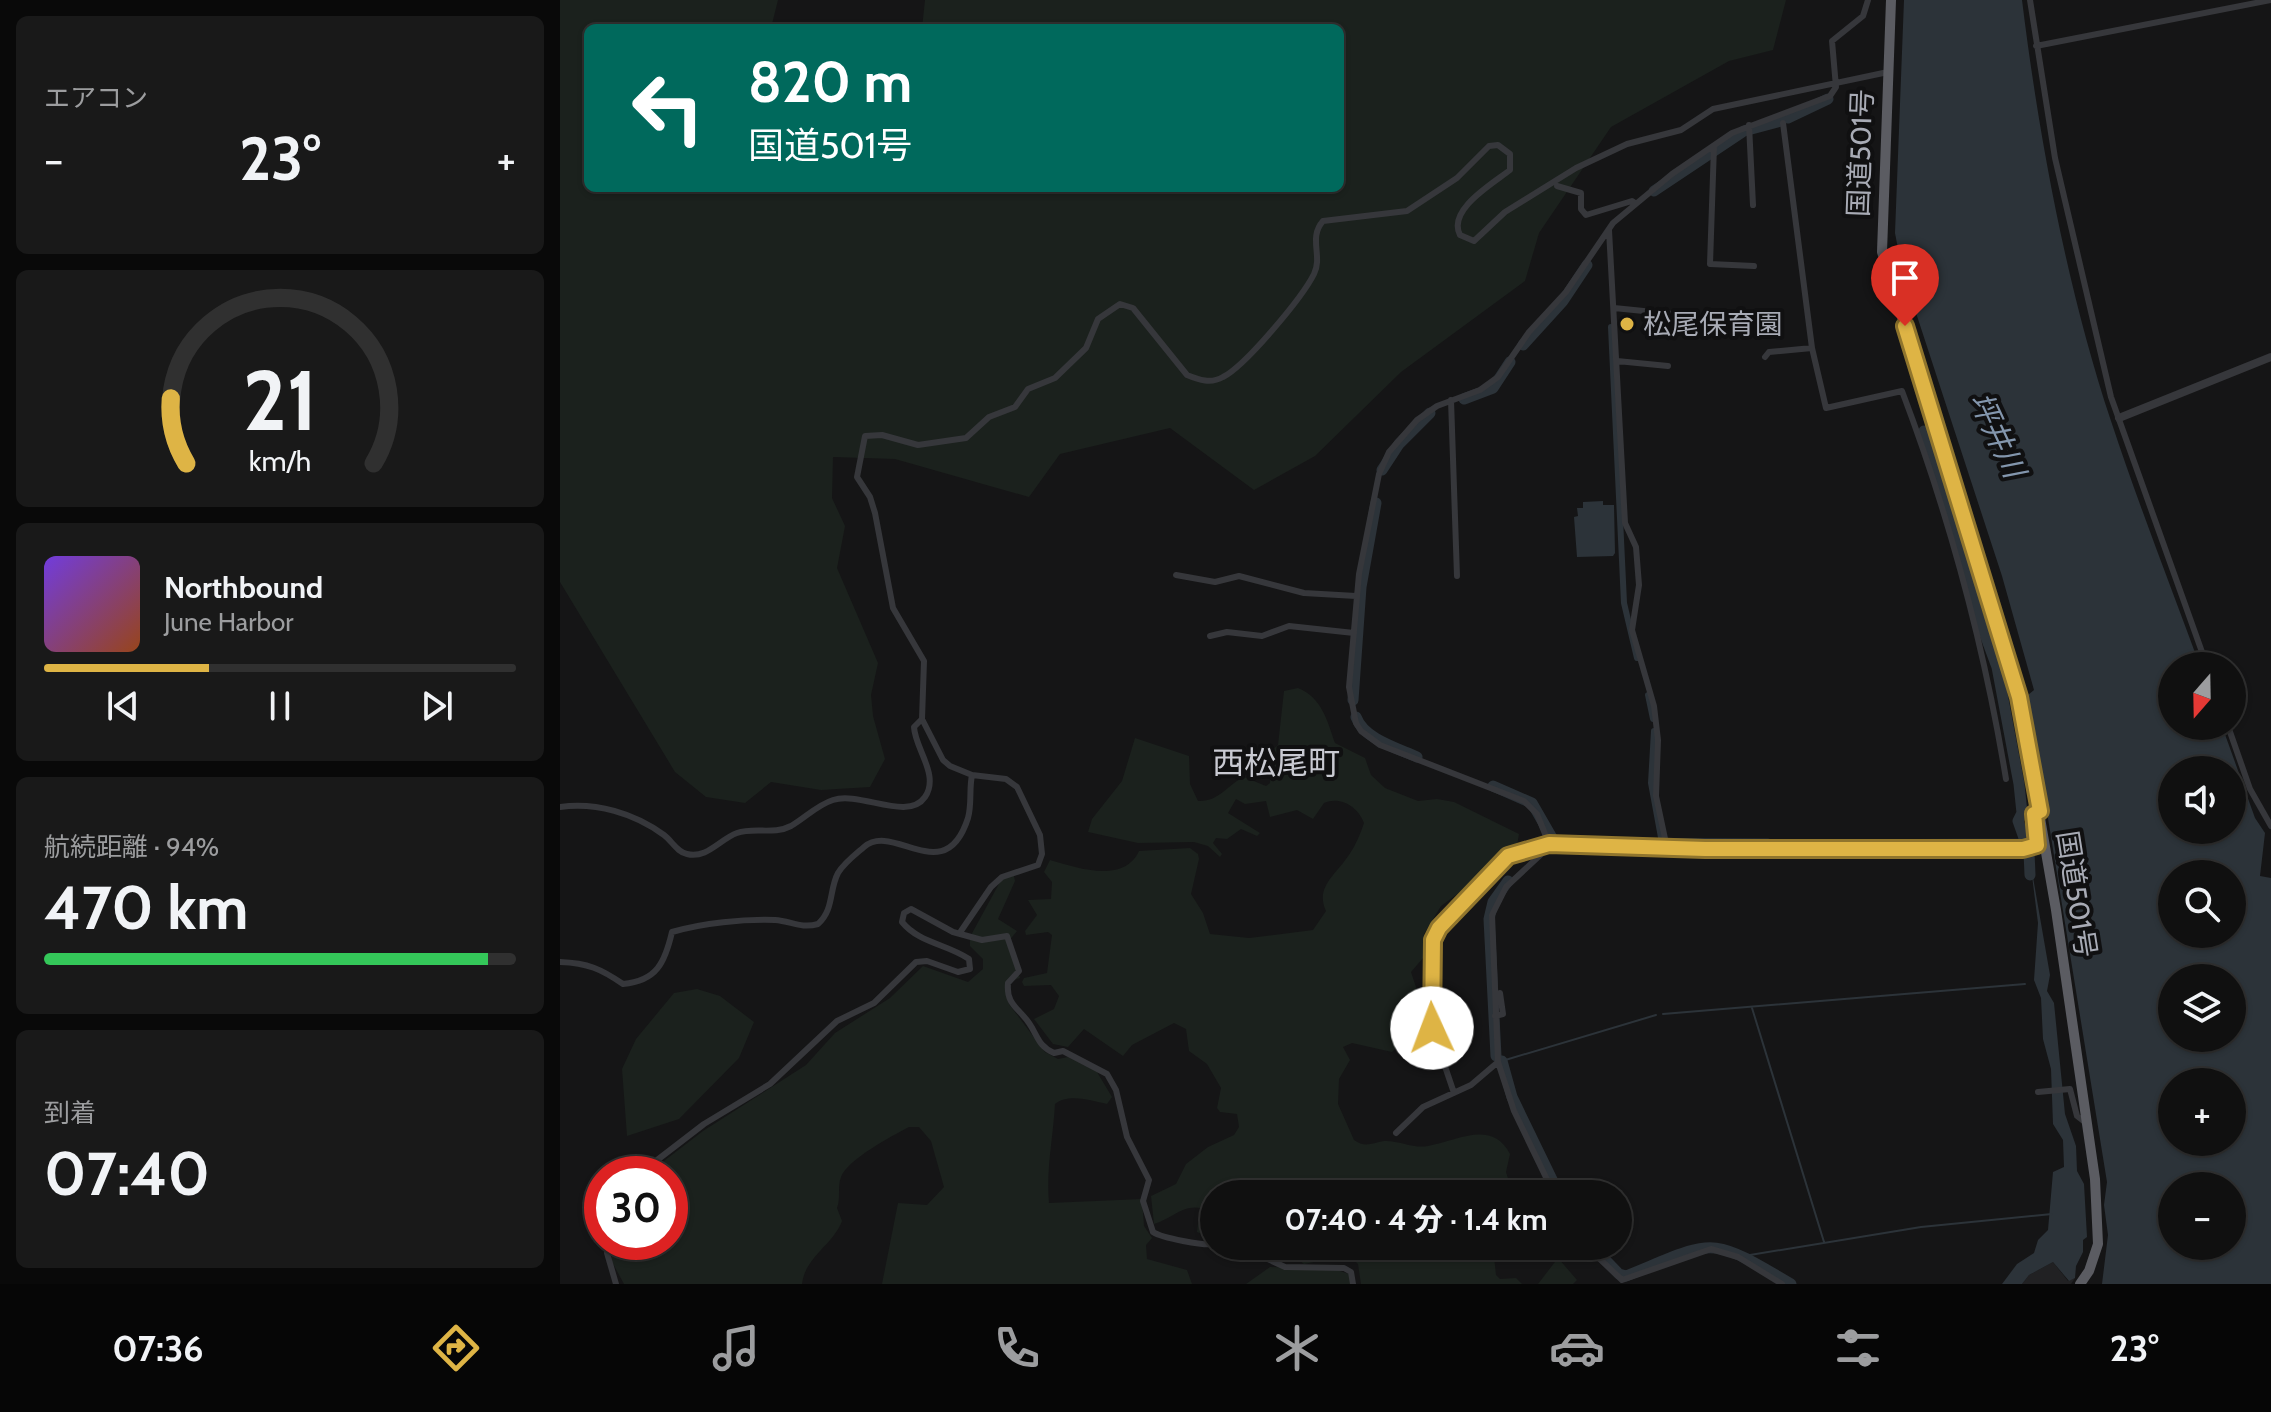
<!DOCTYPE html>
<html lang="ja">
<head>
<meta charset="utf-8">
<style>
  body { margin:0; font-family:Cabin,"Noto Sans JP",sans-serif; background:#191919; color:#f1f3f6; height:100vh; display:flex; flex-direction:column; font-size:30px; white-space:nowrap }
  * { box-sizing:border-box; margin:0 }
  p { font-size:26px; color:#9c9d9f }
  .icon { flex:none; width:44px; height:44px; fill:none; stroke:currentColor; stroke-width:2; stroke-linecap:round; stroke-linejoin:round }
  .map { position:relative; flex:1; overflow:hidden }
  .details { display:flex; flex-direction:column; gap:16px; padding:16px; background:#090909; width:560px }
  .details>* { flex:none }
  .top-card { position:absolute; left:24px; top:24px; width:760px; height:168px; border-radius:12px; box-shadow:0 2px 6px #0004,0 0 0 2px #303030; background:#00695c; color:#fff; overflow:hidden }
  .needle { width:52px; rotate:200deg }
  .buttons { position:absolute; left:1598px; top:652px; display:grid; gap:16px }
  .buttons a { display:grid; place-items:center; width:88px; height:88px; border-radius:50%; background:#101010; box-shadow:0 2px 6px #0004,0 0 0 2px #303030; font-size:40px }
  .speed { position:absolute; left:24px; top:1156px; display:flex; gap:16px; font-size:40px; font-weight:700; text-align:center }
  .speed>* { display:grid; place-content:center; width:104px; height:104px; border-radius:50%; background:#101010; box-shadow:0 2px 6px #0004,0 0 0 2px #303030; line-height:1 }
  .speed .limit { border:12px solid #d22; background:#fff; color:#111 }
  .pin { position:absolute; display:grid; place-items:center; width:68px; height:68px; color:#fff; margin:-82px -34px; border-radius:50% 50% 50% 0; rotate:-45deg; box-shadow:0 0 8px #0007 }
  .pin .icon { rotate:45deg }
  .me { position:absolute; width:88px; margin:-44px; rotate:358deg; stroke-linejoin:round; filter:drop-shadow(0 0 6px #0008) }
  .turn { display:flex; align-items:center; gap:28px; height:168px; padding:0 32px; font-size:36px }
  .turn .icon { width:104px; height:104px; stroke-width:2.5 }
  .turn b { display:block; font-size:56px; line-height:68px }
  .big { font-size:60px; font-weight:800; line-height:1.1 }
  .details .tile { flex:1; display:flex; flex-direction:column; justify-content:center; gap:12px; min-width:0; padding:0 28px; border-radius:12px; background:#191919 }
  .details .dial { align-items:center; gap:0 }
  .dial svg { height:208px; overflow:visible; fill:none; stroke:#303030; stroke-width:7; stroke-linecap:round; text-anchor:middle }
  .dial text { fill:#f1f3f6; stroke:none }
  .song { display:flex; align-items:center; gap:24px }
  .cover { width:96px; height:96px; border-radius:12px; background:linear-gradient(135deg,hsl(260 70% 55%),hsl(20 70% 35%)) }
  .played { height:8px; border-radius:4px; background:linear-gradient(90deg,#deb445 35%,#303030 35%) }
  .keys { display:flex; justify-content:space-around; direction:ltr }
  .heat { display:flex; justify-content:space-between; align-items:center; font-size:44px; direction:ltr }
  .charge { height:12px; border-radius:6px; background:linear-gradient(90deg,#34c759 94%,#303030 0) }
  .trip { position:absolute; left:640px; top:1180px; width:432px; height:80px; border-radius:40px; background:#101010; box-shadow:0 2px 6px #0004,0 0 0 2px #303030; font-weight:800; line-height:80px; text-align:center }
  .tab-bar { display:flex; height:128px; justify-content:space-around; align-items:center; background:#060606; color:#9c9d9f }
  .tab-bar .icon { width:56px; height:56px }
  .tab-bar .current { color:#deb445 }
  .tab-bar b { font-size:36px; color:#f1f3f6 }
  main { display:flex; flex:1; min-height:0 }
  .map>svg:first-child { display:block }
  .built { fill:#212123 }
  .green { fill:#1b211d }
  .water { fill:#2c3339; fill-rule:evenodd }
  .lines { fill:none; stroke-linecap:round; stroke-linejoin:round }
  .stream { stroke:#2c3339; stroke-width:2 }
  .canal { stroke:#2c3339; stroke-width:6 }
  .river { stroke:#2c3339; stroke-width:11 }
  .minor { stroke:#36373b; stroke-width:6 }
  .tertiary { stroke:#36373b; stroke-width:8 }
  .trunk { stroke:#5b5c62; stroke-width:10 }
  .route-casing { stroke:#90752d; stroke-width:20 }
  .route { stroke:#deb445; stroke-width:14 }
  .poi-dot { fill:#deb445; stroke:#101011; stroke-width:3 }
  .labels { text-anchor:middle; stroke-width:8; stroke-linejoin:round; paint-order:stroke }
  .street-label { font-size:28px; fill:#a8abb5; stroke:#101011 }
  .poi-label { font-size:28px; fill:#a8abb5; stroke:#101011; text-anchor:start }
  .water-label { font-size:30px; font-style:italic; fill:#8396ad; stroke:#101011 }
  .quarter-label { font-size:32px; fill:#c9cad2; stroke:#101011 }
</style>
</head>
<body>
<main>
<section class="details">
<div class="tile"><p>エアコン</p>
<div class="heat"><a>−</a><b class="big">23°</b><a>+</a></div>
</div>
<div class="tile dial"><svg viewBox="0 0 100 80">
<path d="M14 69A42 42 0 1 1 86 69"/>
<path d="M14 69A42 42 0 0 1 8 44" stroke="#deb445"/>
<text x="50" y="56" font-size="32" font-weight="700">21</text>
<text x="50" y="72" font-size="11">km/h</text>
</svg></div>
<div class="tile">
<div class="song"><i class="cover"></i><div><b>Northbound</b><p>June Harbor</p></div></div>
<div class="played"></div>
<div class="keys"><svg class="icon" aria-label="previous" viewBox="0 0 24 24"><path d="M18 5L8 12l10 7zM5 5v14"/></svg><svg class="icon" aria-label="pause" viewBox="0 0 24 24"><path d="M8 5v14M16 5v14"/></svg><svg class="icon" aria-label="next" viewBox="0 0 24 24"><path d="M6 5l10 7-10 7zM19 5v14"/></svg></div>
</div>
<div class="tile"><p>航続距離 · 94%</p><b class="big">470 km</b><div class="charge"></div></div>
<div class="tile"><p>到着</p><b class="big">07:40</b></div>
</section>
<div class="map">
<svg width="1711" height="1284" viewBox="0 0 1711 1284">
  <rect width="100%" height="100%" fill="#151516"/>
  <path class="built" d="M 1493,1262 L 1508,1281 L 1515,1278 L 1511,1284 L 1462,1284 L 1469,1275 Z"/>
  <path class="green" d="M 0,0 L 218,0 L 211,28 L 28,28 L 28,188 L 780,188 L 780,28 L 362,28 L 365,0 L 1226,0 L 1213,50 L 1169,61 L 1051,127 L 979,233 L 965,281 L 841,372 L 755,456 L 694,490 L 610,428 L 500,454 L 469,497 L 335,459 L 273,457 L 272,498 L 285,526 L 277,568 L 318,663 L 311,695 L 313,716 L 325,759 L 310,787 L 261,790 L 211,782 L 185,803 L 146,797 L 115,772 L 0,582 Z
    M 738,688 C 762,698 767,720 775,743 L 805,758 L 811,775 L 825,788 L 858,801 L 877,799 L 894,802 L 959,834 L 956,851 L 934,860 L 923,875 L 881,906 L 864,934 L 863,958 L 851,972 L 858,993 L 836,1025 L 835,1049 L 832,1052 L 792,1043 L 783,1047 L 790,1060 L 779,1079 L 778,1104 L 794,1140 C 805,1148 812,1143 824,1141 C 838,1140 854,1149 868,1146 C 897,1141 932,1119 950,1154 L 946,1172 L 953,1194 L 654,1194 L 654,1239 L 637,1232 L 638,1223 L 651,1212 C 627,1199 616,1217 594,1224 L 591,1196 L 616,1184 L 626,1164 L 648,1147 L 674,1135 L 679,1127 L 677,1114 L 660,1112 L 657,1108 L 661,1088 L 647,1064 L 629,1051 L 626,1029 L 614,1023 L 572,1045 L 563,1056 L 524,1029 L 508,1047 L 493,1044 L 474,1019 L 494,1009 L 499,996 L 491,985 L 464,986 L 462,982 L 464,978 L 487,973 L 492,935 L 488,932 L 466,935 L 465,931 L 477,915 L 468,900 L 491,899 L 492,882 L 484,872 L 490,860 C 517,868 564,884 579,851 L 630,848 L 638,854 L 639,859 L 631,894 L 643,913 L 650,934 L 689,938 L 753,930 L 766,911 C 755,888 775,875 786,859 C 794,849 800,835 804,823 C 798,807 781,796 764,803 L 753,819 L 737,810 L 710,817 L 706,801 L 685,804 L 676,799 L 668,813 L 700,833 L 697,836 L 681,829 L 667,839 L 656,838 L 653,843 L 662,854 L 660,857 L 648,846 L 634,842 L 578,843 L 528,832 L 532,819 L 562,781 L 575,738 L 629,756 L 630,784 L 638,801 C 659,802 667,785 684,777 L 706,786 L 710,783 L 711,765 L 697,763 L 718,745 L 724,691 Z
    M 449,876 L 454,876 L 455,881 L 438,919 L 457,931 L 448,942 L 460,978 L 451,981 L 449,1004 L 485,1052 L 498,1059 L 508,1057 L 537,1072 L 552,1097 L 547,1104 C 531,1101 509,1093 495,1104 C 493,1139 486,1169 489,1203 L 582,1199 L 584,1226 L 592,1238 L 586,1245 L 587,1259 L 627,1270 L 632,1284 L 322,1284 L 338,1203 L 367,1205 L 384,1187 L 371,1141 L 359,1127 L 349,1127 C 332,1136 288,1159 281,1177 C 277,1188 281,1197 277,1208 L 282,1221 C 273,1245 245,1257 242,1284 L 64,1284 L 51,1260 L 54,1242 L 110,1242 L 110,1174 L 87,1174 L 143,1131 L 246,1065 L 275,1033 L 330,998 L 363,966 L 408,982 L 423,969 L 423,959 L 410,946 L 410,937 L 441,880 Z
    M 137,989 L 160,996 L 194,1022 L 179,1058 L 119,1119 L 67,1136 L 62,1069 L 76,1039 L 114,993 Z
    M 730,1246 L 952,1246 L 934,1256 L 936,1275 L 940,1279 L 956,1278 L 962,1284 L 801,1284 L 798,1264 L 789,1255 L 744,1264 L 736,1258 Z
    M 998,1258 L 1017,1280 L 1013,1284 L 978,1284 Z
    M 710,1267 L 774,1269 L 792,1275 L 792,1284 L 686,1284 Z"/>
  <path class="water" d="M 1344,0 L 1462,0 C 1479,138 1507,289 1551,421 C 1578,503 1610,584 1640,666 L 1612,666 L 1612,726 L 1662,726 L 1695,818 L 1705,833 L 1700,876 L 1711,878 L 1711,1284 L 1542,1284 L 1548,1235 L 1544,1205 L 1547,1182 L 1468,695 L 1474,690 L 1442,576 L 1342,270 L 1335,233 ZM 1612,770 L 1672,770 L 1672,830 L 1612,830 ZM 1612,874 L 1672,874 L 1672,934 L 1612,934 ZM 1672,978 L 1672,1038 L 1612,1038 L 1612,978 ZM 1672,1082 L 1672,1142 L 1612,1142 L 1612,1082 ZM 1612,1186 L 1672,1186 L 1672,1246 L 1612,1246 Z
    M 1043,501 L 1043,505 L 1054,505 L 1055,553 L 1053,556 L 1017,557 L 1014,517 L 1018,516 L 1017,508 L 1023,508 L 1023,502 Z
    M 1470,860 L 1490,975 L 1487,991 L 1494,1003 L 1505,1114 L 1516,1146 L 1517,1171 L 1524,1184 L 1527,1237 L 1523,1240 L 1523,1252 L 1516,1266 L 1515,1278 L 1509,1281 L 1493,1262 L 1469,1275 L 1462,1284 L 1442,1284 L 1457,1264 L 1474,1253 L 1478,1240 L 1488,1230 L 1493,1172 L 1504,1167 L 1503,1140 L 1493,1124 L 1491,1069 L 1483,1039 L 1481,998 L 1474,980 L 1478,923 Z"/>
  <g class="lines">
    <path class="stream" d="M 1192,1008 L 1264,1242
      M 1103,1014 L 1465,984
      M 942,1061 L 1096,1015
      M 1184,1256 L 1361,1227 L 1492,1214"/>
    <path class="canal" d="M 1051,327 L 1064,603 L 1077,658
      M 1088,695 L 1093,719
      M 1094,731 L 1091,783 L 1102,843"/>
    <path class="river" d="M 1228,118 L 1268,99
      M 1094,191 L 1184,131 L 1221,121
      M 963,345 L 1003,301 L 1027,265
      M 904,399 L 933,388 L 950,362
      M 1364,431 L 1395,523 L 1416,610 L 1437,667 L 1459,784 L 1462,813 L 1458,821 L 1469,852 L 1470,875
      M 822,470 L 839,444 L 870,413
      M 793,700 L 801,587 L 816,503
      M 796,717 C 804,739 837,748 857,757
      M 933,786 L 972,803 L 995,843 L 1208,844
      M 1245,845 L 1464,844
      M 936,1056 L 929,919 L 933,902 L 948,881
      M 942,1061 L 952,1097 L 999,1194
      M 1032,1246 L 1059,1274 L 1066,1276 C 1155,1240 1147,1234 1231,1284"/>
    <path class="minor" d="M 1470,0 L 1495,158 L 1551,397 L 1647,666
      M 1476,46 L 1711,0
      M 1223,123 L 1252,348 L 1266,408 L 1342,391 C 1390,518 1424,645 1446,779
      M 1189,125 L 1193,205
      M 1154,146 L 1150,264 L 1194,266
      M 997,186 L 1021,193 L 1021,209 L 1026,215 L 1072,201 L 1075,203
      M 1049,230 L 1065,523 L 1076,547 L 1079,585 L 1072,630 L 1094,706 L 1098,740 L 1096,796 L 1107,848
      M 1054,308 L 1123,315
      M 1205,357 L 1209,352 L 1252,348
      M 1057,361 L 1108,366
      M 891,400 L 897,576
      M 616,575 L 655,582 L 679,576 L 744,593 L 796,596
      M 650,636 L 667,632 L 702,636 L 729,626 L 794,633
      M 1668,726 L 1690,789 L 1711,826
      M 0,807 C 36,802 74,813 104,835 C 112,841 117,852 127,854 C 147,859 160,839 177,833 C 194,827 214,835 231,826 C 245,818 257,805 273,800 C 300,791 348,822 365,797 C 380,775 355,749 354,727 L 362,719
      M 990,846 L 977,814 L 964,801 L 820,745 L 801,731 L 796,723 L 789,687 L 799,574 L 819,474 L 829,452 L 857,420 L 877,406 L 920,390 L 938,377 L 969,332 L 1006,292 L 1053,223 L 1112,174 L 1172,133 L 1270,96 L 1276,87 L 1272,41 L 1303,16 L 1308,0
      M 401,931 L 431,887 L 442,877 L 478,865 L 482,854 L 480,835 L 457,787 L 446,779 L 412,775 L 390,766 L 383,760 L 362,719 L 364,661 L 333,608 L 315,513 L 310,497 L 297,477 L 305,436 L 322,435 L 358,445 L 406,438 L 429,417 L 455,407 L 468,389 L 495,378 L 526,348 L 538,319 L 560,304 L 573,308 L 627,375 C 639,380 651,384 663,377 C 685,366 742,298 754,274 C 763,256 748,238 763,221 L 847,211 L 897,178 L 929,146 L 938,145 L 950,154 L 950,170 C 932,184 887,210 900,235 L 914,241 L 945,212 L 1016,168 L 1067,144 L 1121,130 L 1153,109 L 1328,72
      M 0,962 C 28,963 41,969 63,984 C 97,981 105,962 112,932 C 143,923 183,919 215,920 C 231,921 241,929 258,924 C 274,910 269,890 278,873 C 284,863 296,854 304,847 C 334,821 385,890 408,818 C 412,804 409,789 412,775
      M 935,1016 L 943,1014 L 940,993
      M 1478,1092 L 1510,1089 L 1517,1116 L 1526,1123
      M 894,1093 L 872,1028 L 873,940 L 890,915 L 910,899 L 948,856 L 989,844
      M 836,1133 L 863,1107 L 911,1085 L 938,1062
      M 79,1174 L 144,1124 L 210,1084 L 277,1021 L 314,1003 L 356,962 L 367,961 L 398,972 L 410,969 L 409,959 C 387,944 359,943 342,922 L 344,913 L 351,909 L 393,932 L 422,940 L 447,936 L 459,971 L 448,983 C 446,1005 459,1008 469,1023 C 478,1036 478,1046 494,1053 L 503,1051 L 547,1074 L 556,1090 L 567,1137 L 589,1180 L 583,1201 L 593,1232 C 602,1238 644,1246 654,1244
      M 994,1194 L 954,1111 L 938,1062 L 932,915 L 946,887 L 990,846 L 1463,849 L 1477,845 L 1474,814 L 1480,811
      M 48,1242 L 47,1253 L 56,1284
      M 679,1246 L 725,1267 L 784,1268 L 791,1272 L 793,1284
      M 1026,1246 L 1062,1280 L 1151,1249 L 1178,1257 L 1222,1284"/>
    <path class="tertiary" d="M 1559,418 L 1711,357"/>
    <path class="trunk" d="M 1331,0 L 1322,252 L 1459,697 L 1496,910 L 1535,1179 L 1538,1244 L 1529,1271 L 1520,1284"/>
  </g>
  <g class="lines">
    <g class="route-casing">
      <path id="route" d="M 872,1028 L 873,940 L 879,928 L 948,856 L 989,844 L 1145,849 L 1463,849 L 1477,845 L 1474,814 L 1480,811 L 1459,697 L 1345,326"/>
    </g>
    <use href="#route" class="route"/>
  </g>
  <circle class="poi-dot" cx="1067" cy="324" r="8"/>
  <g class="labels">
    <g class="street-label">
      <text transform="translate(1300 153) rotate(-88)" y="10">国道501号</text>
      <text transform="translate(1517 894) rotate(81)" y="10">国道501号</text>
    </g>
    <g class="poi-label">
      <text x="1083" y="334">松尾保育園</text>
    </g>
    <g class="water-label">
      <text transform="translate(1437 435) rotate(65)" y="10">坪井川</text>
    </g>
    <g class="quarter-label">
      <text x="716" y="774">西松尾町</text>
    </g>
  </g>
</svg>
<div class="buttons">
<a><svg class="needle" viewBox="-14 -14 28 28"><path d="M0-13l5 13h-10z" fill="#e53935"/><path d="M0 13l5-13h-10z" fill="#9c9d9f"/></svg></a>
<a><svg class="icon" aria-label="sound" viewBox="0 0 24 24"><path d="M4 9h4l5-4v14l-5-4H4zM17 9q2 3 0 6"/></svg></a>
<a><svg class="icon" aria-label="search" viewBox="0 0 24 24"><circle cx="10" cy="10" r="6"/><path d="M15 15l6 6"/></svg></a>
<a><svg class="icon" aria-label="layers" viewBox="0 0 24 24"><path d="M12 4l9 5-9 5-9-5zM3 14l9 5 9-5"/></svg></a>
<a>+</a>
<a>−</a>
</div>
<div class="speed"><div class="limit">30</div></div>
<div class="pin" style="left:1345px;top:326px;background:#d93025"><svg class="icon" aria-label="arrive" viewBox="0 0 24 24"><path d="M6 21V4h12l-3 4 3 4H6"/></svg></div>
<svg class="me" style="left:872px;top:1028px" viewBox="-20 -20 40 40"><circle r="19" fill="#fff"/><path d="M0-13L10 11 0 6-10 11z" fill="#deb445"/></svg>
<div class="trip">07:40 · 4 分 · 1.4 km</div>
<div class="top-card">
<div class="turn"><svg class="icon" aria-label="left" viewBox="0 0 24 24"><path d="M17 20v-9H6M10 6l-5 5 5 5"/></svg><div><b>820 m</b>国道501号</div></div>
</div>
</div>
</main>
<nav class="tab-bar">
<b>07:36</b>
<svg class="icon current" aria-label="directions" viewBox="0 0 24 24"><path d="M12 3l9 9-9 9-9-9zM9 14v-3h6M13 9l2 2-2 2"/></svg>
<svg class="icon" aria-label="music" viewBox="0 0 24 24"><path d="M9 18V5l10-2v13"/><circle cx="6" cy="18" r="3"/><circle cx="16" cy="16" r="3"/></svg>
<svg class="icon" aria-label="phone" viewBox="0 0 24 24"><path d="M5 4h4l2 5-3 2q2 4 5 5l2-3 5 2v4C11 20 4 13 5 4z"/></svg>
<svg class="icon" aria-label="climate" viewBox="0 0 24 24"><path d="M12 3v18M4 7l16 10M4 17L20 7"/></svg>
<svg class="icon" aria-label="car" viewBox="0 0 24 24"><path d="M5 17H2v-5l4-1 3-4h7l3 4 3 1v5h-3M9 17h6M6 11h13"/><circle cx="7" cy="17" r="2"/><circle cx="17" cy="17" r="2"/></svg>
<svg class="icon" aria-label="filters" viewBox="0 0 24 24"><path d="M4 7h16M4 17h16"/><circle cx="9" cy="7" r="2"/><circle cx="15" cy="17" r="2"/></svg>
<b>23°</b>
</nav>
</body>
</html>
